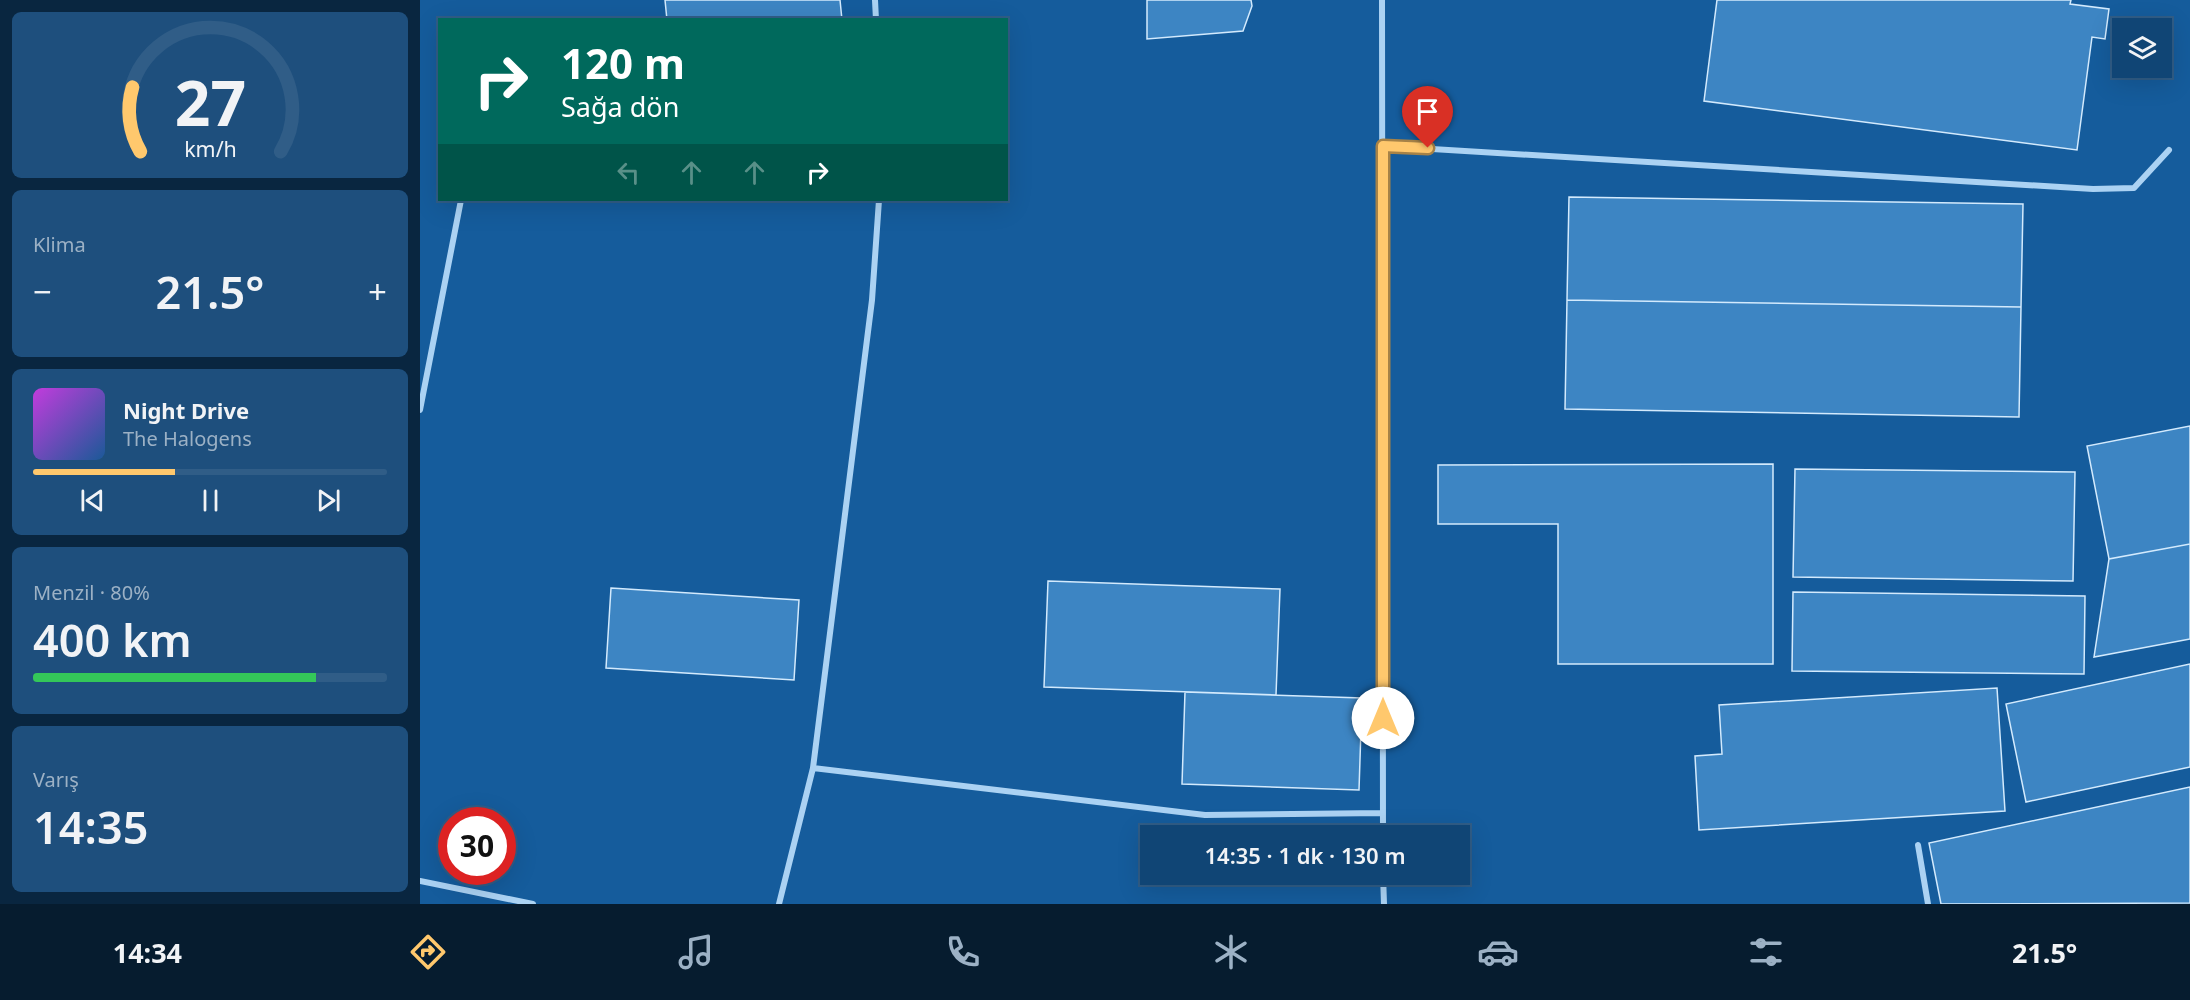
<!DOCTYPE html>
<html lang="tr">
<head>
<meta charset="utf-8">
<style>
  body { margin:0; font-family:"Noto Sans",sans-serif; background:#1e4f7d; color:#f1f3f6; height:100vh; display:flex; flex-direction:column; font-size:22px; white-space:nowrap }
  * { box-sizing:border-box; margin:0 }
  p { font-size:20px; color:#9cb1c5 }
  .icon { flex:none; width:33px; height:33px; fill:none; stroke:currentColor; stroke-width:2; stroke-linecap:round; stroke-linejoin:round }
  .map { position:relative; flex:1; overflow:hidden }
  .drawer { display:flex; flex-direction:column; gap:12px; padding:12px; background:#092640; width:420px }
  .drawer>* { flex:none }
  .top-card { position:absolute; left:18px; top:18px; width:570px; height:183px; border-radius:0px; box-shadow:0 6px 24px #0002,0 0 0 2px #305d87; background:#00695c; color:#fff; overflow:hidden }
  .buttons { position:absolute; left:1692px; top:18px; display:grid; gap:12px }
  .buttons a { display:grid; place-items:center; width:60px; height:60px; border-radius:0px; background:#104575; box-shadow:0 6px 24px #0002,0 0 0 2px #305d87; font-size:30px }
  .speed { position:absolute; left:18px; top:807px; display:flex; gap:12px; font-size:30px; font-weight:700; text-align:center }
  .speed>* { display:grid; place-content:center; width:78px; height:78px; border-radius:50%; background:#104575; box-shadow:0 6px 24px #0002,0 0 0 2px #305d87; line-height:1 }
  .speed .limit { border:9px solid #d22; background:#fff; color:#111 }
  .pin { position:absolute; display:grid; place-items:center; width:51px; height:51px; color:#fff; margin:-62px -26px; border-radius:50% 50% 50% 0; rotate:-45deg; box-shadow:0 0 6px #0007 }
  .pin .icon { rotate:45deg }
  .me { position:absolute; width:66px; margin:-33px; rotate:0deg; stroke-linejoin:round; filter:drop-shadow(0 0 4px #0008) }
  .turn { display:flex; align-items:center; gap:21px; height:126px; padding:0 24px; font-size:27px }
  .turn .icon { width:78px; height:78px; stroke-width:2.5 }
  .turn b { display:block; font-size:42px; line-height:51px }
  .lanes { display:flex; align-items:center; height:57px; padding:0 24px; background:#0003; justify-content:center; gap:30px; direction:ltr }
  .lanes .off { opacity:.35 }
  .big { font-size:45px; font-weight:600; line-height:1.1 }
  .drawer .card { flex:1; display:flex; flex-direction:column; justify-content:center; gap:9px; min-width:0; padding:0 21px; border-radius:9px; background:#1e4f7d }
  .drawer .dial { align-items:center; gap:0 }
  .dial svg { height:156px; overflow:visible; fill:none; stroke:#305d87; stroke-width:7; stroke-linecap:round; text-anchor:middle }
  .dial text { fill:#f1f3f6; stroke:none }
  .song { display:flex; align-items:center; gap:18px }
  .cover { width:72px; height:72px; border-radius:9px; background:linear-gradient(135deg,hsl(290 70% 55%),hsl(210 70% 35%)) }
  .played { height:6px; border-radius:3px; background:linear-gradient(90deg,#ffc86d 40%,#305d87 40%) }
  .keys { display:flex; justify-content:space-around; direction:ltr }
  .heat { display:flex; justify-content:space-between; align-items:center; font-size:33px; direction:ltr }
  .charge { height:9px; border-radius:4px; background:linear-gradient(90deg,#34c759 80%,#305d87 0) }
  .trip { position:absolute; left:720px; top:825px; width:330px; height:60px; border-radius:0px; background:#104575; box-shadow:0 6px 24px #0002,0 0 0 2px #305d87; font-weight:600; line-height:60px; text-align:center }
  .tabs { display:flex; height:96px; justify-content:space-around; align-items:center; background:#061c2f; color:#9cb1c5 }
  .tabs .icon { width:42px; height:42px }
  .tabs .active { color:#ffc86d }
  .tabs b { font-size:27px; color:#f1f3f6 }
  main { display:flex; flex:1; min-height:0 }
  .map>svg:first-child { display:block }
  .building { fill:#3d85c3; stroke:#d3eafd; stroke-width:1.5 }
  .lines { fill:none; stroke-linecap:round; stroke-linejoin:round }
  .street { stroke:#abd2f3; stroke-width:6 }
  .route-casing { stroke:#a68247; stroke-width:15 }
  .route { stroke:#ffc86d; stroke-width:10 }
</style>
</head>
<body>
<main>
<section class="drawer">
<div class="card dial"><svg viewBox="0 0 100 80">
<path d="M14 69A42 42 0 1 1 86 69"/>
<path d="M14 69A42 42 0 0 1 10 36" stroke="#ffc86d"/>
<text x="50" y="56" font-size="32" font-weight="700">27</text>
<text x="50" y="72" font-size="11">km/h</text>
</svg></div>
<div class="card"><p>Klima</p>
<div class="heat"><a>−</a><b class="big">21.5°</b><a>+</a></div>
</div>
<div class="card">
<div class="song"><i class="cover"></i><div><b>Night Drive</b><p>The Halogens</p></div></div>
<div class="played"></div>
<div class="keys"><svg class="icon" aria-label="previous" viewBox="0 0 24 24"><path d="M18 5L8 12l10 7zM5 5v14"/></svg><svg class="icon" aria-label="pause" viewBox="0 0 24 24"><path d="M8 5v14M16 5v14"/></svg><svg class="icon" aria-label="next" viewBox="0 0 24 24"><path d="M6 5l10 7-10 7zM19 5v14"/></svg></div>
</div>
<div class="card"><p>Menzil · 80%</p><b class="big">400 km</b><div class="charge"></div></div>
<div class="card"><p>Varış</p><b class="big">14:35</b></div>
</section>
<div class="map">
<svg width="1770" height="904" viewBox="0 0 1770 904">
  <rect width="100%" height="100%" fill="#155c9c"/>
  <path class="building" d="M 245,0 L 420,0 L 422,20 L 247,20 Z
    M 727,0 L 831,0 L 832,6 L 823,31 L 727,39 Z
    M 1297,0 L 1651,0 L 1650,4 L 1689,9 L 1685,39 L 1672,37 L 1657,150 L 1284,101 Z
    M 1149,197 L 1603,204 L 1601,307 L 1147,300 Z
    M 1147,300 L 1601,307 L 1599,417 L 1145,409 Z
    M 1770,426 L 1770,544 L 1689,559 L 1667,446 Z
    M 1353,464 L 1353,664 L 1138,664 L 1138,524 L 1018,524 L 1018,465 Z
    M 1375,469 L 1655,472 L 1653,581 L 1373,577 Z
    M 1770,544 L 1770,639 L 1674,657 L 1689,559 Z
    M 628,581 L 860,589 L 856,695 L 624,687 Z
    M 191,588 L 379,600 L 374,680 L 186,668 Z
    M 1373,592 L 1665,596 L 1664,674 L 1372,671 Z
    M 1770,664 L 1770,767 L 1606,802 L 1586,704 Z
    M 1577,688 L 1585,811 L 1279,830 L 1275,756 L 1302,754 L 1299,705 Z
    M 765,692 L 942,698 L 939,790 L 762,784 Z
    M 1770,787 L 1770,903 L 1521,904 L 1509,843 Z"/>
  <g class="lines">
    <path class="street" d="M 455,0 L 456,20
      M 962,0 L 963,836
      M 963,146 L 1673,189 L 1714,188 L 1749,150
      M 0,410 L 41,200
      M 393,768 L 785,815 L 963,813
      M 1498,845 L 1508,904
      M 963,874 L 964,904
      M 0,881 L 113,904
      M 359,904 L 393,768 L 452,300 L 459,200"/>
  </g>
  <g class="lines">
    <g class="route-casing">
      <path id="route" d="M 963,718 L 963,146 L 1008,148"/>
    </g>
    <use href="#route" class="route"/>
  </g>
</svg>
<div class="buttons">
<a><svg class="icon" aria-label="layers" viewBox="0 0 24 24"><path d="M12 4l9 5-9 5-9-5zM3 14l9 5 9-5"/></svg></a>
</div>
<div class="speed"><div class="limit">30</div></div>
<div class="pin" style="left:1008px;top:148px;background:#d93025"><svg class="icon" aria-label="arrive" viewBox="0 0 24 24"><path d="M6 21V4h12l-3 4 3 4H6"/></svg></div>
<svg class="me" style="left:963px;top:718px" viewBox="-20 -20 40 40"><circle r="19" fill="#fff"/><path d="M0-13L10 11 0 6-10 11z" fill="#ffc86d"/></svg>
<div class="trip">14:35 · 1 dk · 130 m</div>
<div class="top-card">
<div class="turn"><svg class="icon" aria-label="right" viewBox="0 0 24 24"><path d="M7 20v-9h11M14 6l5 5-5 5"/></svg><div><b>120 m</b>Sağa dön</div></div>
<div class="lanes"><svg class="icon off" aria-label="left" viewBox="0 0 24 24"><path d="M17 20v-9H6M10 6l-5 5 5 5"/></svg><svg class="icon off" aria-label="ahead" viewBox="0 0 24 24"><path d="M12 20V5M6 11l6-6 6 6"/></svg><svg class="icon off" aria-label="ahead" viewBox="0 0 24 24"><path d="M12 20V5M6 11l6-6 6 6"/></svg><svg class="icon" aria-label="right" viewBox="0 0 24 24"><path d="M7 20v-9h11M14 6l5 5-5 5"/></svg></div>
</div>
</div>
</main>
<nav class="tabs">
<b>14:34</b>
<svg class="icon active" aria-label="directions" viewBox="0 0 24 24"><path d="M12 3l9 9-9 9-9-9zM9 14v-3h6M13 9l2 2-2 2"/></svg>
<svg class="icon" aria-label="music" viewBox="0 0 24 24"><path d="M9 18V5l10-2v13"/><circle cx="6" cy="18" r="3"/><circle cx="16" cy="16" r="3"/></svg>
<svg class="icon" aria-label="phone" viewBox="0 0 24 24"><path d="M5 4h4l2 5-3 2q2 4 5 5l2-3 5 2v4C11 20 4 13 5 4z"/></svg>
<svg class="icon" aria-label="climate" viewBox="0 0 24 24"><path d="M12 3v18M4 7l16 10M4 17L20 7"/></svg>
<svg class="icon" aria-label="car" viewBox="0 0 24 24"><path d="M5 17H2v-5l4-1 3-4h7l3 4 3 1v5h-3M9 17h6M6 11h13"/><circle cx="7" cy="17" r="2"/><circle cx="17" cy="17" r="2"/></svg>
<svg class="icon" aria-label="filters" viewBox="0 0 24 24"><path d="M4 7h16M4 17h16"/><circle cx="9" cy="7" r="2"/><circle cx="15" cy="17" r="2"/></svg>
<b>21.5°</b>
</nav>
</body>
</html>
